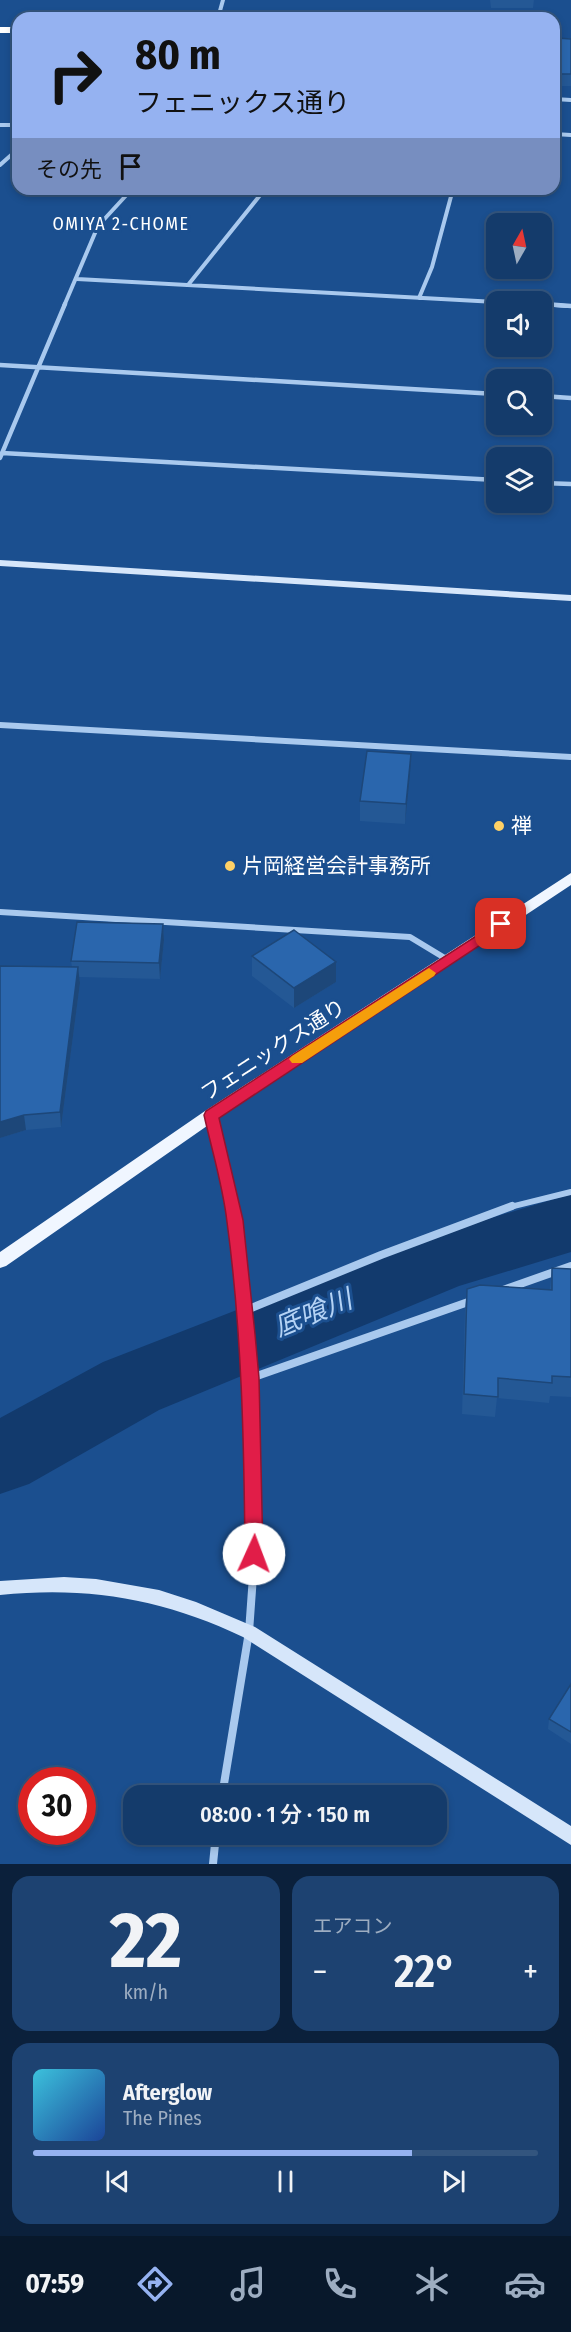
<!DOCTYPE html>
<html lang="ja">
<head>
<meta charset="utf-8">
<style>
  body { margin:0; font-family:"Fira Sans Condensed","Noto Sans JP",sans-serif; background:#1d4271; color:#f1f3f6; height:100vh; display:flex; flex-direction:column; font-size:22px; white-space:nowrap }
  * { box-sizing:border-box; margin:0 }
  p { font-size:20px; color:#9dadc1 }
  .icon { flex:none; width:33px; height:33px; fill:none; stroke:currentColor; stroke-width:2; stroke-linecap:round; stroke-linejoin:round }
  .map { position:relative; height:1864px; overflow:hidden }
  .drawer { display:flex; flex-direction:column; gap:12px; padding:12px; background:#0b203b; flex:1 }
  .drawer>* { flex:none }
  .guide { position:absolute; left:12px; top:12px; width:548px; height:183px; border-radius:18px; box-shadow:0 3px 9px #0003,0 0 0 2px #33557e; background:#95b2f1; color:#111; overflow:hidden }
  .needle { width:39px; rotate:9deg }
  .buttons { position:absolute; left:486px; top:213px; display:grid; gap:12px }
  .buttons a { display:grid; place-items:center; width:66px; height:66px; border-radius:12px; background:#143b6b; box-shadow:0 3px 9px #0003,0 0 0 2px #33557e; font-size:30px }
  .speed { position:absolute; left:18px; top:1767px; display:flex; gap:12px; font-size:30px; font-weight:700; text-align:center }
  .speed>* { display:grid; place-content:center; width:78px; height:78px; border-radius:50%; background:#143b6b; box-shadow:0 3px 9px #0003,0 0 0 2px #33557e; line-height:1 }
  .speed .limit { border:9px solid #d22; background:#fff; color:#111 }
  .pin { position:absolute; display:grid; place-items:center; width:51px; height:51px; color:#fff; margin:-26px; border-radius:12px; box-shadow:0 3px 9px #0006 }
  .me { position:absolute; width:66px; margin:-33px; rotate:2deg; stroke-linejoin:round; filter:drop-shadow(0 0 4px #0008) }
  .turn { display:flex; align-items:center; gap:21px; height:126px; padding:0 24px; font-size:27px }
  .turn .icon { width:78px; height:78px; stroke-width:2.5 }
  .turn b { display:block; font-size:42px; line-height:51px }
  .then { display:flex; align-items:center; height:57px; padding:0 24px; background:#0003; gap:12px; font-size:22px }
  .big { font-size:45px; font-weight:600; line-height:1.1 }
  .drawer .widget { flex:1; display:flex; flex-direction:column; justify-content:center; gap:9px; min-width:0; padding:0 21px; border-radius:18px; background:#1d4271 }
  .drawer .dial { align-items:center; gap:0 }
  .dial b { font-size:78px; line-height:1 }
  .song { display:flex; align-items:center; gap:18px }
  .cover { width:72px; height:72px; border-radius:9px; background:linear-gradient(135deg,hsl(190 70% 55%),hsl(220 70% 35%)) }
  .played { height:6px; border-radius:3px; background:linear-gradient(90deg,#95b2f1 75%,#33557e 75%) }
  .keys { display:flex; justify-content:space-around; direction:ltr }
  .heat { display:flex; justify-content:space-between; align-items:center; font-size:33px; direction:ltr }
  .drawer .tiles { flex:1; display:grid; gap:12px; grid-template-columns:1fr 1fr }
  .widget:last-child { grid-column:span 2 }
  .trip { position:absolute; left:123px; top:1785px; width:324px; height:60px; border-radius:18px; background:#143b6b; box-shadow:0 3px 9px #0003,0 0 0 2px #33557e; font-weight:600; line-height:60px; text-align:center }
  .dock { display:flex; height:96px; justify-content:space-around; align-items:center; background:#08182b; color:#9dadc1 }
  .dock .icon { width:42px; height:42px }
  .dock .current { color:#95b2f1 }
  .dock b { font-size:27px; color:#f1f3f6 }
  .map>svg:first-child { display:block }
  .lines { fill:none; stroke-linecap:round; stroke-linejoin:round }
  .river { fill:#123a6d; fill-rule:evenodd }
  .street-far3 { stroke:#a9c9ee; stroke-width:4 }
  .street-far2 { stroke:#a9c9ee; stroke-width:4.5 }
  .street-far1 { stroke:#a9c9ee; stroke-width:6 }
  .street { stroke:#a9c9ee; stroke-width:8 }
  .secondary { fill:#d6e6fa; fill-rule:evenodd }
  .primary { fill:#f0f6ff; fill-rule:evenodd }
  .highway { fill:#fff; fill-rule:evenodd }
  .wall { fill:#245895 }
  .shaded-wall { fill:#1d4779 }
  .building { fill:#2a66ad; stroke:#1d4779; stroke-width:1.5 }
  .route { fill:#e11d48; stroke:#92132f; stroke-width:1.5 }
  .slow { fill:#f59e0b }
  .poi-dot { fill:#ffd166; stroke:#1b4f8f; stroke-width:2 }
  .labels { text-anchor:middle; stroke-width:6; stroke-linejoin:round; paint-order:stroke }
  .far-neighbourhood-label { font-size:18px; letter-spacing:1.5px; fill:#fff; stroke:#1b4f8f }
  .poi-label { font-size:21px; fill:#fff; stroke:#1b4f8f; text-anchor:start }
  .street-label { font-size:21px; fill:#fff; stroke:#1b4f8f }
  .near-water-label { font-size:27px; font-style:italic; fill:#b5d3f5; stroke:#1b4f8f }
</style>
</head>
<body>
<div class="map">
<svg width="571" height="1864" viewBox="0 0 571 1864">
  <rect width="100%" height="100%" fill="#1b4f8f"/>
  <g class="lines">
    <path class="river" d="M 571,1194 L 571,1252 L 459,1286 L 159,1410 L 29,1484 L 0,1494 L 0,1418 L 103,1362 L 411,1242 Z"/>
    <path class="street-far3" d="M 218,18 L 223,0
      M 554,99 L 571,100
      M 0,125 L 18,125
      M 554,134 L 571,135
      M 0,165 L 18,149
      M 77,279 L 496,302
      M 188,285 L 265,189
      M 419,298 L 432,267 L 453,189
      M 542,304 L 566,306
      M 64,306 L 98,226 L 132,189"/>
    <path class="street-far2" d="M 544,304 L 571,306
      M 0,365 L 496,394
      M 542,396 L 571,398
      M 2,453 L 496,480
      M 0,458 L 65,304
      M 542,483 L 571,484"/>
    <path class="street-far1" d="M 0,725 L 571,757
      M 0,912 L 410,937 L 448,960
      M 211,1115 L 232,1208
      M 506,1208 L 571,1192"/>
    <path class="street" d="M 503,1290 L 571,1266
      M 244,1311 L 381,1255 L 512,1206
      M 251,1378 L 471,1301
      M 222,1796 L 249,1632 L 256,1534 L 251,1378 L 232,1206
      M 213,1864 L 216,1834"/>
    <path class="secondary" d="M 0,560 L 571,595 L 571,601 L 0,566 Z
      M 64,1577 L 96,1579 L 159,1590 L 196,1602 L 255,1627 L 571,1826 L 571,1845 L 243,1637 C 163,1599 89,1586 0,1595 L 0,1581 Z"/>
    <path class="primary" d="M 571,873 L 571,885 L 217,1119 L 6,1266 L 0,1268 L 0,1252 L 205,1111 Z"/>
    <path class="highway" d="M 0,27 L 18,27 L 18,33 L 0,33 Z
      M 554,38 L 571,39 L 571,45 L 554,44 Z"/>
  </g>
  <path class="wall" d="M 490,0 L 534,0 L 533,8 L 491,8 Z
    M 557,38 L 571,39 L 571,86 L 559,86 L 556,50 Z
    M 410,774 L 405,824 L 360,821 L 360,801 Z
    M 163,924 L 164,940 L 160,979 L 79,977 L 80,983 L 61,1127 L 26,1130 L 0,1138 L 72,967 L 71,961 Z
    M 252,956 L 336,982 L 294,1008 L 252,976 Z
    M 552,1268 L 571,1269 L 571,1397 L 550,1396 L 549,1403 L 497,1398 L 495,1417 L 462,1414 L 465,1309 L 467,1289 L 550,1290 Z
    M 571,1684 L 571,1744 L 548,1729 L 549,1719 Z"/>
  <path class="shaded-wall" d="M 411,754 L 410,774 L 405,824 L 406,804 Z
    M 163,924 L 164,940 L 160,979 L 159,963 Z
    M 336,962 L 336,982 L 294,1008 L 294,988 Z
    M 78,967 L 80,983 L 61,1127 L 60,1112 Z
    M 24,1115 L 26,1130 L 0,1138 L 0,1122 Z"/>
  <path class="building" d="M 557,38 L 571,39 L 571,74 L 561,74 Z
    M 367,751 L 411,754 L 406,804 L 360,801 Z
    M 77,922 L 163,924 L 159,963 L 71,961 Z
    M 294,930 L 336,962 L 294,988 L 252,956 Z
    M 0,966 L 78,967 L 60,1112 L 24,1115 L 0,1122 Z
    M 552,1268 L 571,1269 L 571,1377 L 552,1376 L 552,1383 L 498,1378 L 498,1397 L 464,1394 L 467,1289 L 480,1285 L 552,1290 Z
    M 571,1684 L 571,1732 L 549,1719 Z"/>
  <path class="route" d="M 501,920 L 508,924 L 506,928 L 219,1118 L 243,1220 L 255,1334 L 259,1378 L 263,1554 L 261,1560 L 254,1562 L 248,1560 L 245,1554 C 244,1443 242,1333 227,1222 C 223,1186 212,1151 204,1115 L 206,1111 Z"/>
  <path class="slow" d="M 429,968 L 436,973 L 434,976 L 302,1063 L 292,1063 L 289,1059 L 292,1056 Z"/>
  <g class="poi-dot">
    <circle cx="499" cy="826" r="6"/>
    <circle cx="230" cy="866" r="6"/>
  </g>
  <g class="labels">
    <g class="far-neighbourhood-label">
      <text x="121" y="230">OMIYA 2-CHOME</text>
    </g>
    <g class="poi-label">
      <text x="511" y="833">禅</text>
      <text x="242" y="873">片岡経営会計事務所</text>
    </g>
    <g class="street-label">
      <text transform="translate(273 1050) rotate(-33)" y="7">フェニックス通り</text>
    </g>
    <g class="near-water-label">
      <text transform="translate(313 1313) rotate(-22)" y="9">底喰川</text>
    </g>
  </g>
</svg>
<div class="buttons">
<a><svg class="needle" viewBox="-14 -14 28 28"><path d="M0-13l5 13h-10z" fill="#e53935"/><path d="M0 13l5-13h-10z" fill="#9dadc1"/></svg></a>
<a><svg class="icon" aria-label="sound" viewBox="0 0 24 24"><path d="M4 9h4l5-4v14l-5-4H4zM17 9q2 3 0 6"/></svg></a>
<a><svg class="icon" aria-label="search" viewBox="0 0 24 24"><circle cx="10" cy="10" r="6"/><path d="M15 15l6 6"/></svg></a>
<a><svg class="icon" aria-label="layers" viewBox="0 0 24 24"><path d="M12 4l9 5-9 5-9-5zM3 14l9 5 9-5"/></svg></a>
</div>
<div class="speed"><div class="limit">30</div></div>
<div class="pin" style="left:501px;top:924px;background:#d93025"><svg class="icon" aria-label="arrive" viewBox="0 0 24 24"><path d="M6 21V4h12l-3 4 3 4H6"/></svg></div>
<svg class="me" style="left:254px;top:1554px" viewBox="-20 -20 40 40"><circle r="19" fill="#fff"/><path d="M0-13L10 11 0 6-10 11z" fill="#e11d48"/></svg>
<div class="trip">08:00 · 1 分 · 150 m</div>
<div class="guide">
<div class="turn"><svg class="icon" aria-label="right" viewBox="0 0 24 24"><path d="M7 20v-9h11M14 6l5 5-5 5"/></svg><div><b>80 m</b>フェニックス通り</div></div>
<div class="then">その先<svg class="icon" aria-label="arrive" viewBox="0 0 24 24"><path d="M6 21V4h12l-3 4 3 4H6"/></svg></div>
</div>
</div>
<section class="drawer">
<div class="tiles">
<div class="widget dial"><b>22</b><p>km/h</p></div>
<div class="widget"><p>エアコン</p>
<div class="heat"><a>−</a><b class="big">22°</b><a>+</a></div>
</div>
<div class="widget">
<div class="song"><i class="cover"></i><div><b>Afterglow</b><p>The Pines</p></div></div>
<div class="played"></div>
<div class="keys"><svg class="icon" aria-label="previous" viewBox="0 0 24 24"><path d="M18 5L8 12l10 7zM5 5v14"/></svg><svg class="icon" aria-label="pause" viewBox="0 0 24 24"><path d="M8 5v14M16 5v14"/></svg><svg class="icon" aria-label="next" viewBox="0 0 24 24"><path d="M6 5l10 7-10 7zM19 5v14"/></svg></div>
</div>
</div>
</section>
<nav class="dock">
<b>07:59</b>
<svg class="icon current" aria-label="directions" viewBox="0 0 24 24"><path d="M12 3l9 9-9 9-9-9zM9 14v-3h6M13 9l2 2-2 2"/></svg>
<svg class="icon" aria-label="music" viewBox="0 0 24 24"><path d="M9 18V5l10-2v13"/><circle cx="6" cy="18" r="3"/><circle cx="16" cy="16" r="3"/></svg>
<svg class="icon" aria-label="phone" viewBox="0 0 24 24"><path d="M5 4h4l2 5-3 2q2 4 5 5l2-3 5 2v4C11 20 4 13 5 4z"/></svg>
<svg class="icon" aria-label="climate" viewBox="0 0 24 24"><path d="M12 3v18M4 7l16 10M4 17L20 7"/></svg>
<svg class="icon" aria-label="car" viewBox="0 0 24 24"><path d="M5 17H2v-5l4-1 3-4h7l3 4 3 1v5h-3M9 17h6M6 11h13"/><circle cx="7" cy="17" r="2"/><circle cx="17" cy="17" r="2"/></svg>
</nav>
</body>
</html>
